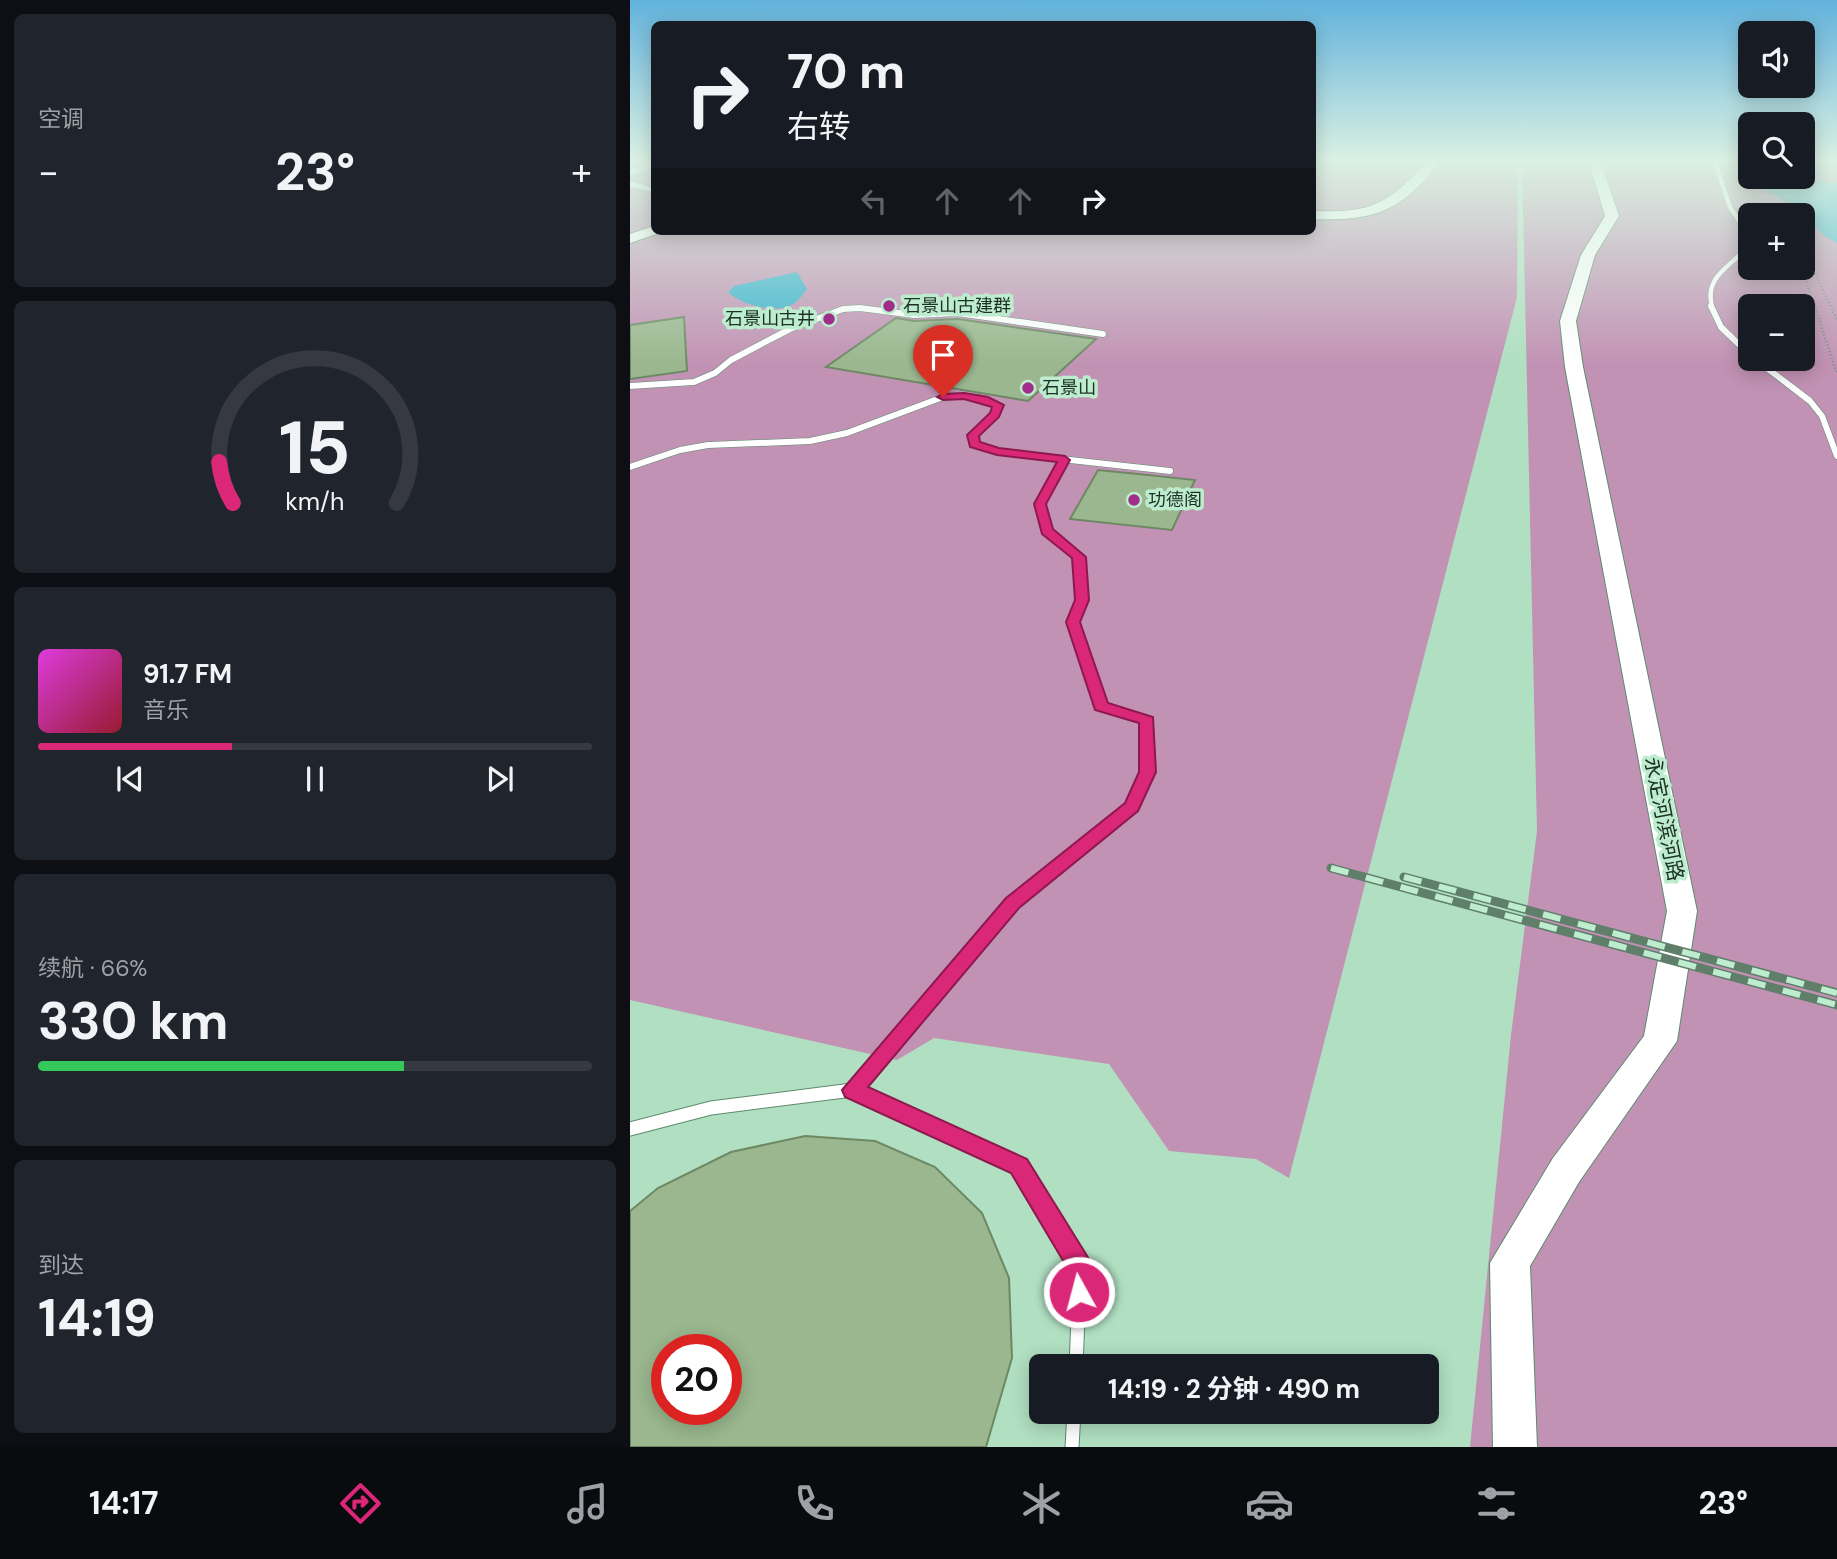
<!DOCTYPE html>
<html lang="zh">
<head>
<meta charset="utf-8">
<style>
  body { margin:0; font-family:"DM Sans","Noto Sans SC",sans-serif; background:#20242c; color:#f1f3f6; height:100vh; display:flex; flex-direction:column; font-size:26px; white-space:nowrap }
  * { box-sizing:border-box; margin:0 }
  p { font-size:23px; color:#9ea1a6 }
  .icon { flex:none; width:38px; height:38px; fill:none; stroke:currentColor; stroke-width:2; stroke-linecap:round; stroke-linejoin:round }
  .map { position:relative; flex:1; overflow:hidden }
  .panel { display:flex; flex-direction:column; gap:14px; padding:14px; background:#0d0f14; width:630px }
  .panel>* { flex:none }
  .guide { position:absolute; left:21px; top:21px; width:665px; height:214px; border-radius:10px; box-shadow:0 4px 18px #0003; background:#171b24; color:#f1f3f6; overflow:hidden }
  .buttons { position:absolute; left:1108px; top:21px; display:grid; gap:14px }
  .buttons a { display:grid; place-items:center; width:77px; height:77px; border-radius:10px; background:#171b24; box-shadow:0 4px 18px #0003; font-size:35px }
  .speed { position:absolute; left:21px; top:1334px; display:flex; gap:14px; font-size:35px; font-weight:700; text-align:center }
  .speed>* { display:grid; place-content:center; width:91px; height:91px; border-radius:50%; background:#171b24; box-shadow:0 4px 18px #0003; line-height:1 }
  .speed .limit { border:10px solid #d22; background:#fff; color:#111 }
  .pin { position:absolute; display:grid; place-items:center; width:60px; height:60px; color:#fff; margin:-72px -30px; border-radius:50% 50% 50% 0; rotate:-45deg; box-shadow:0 0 7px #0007 }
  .pin .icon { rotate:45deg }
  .me { position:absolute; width:77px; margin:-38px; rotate:353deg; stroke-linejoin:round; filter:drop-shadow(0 0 5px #0008) }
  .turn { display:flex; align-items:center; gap:24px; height:147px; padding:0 21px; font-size:32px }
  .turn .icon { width:91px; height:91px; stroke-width:2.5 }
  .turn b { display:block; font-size:49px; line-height:60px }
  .lanes { display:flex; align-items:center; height:66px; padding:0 21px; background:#0003; justify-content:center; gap:35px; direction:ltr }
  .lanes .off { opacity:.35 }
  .big { font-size:52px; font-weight:700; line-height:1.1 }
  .panel .tile { flex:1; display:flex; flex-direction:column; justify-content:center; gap:10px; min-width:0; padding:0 24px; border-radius:10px; background:#20242c }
  .panel .dial { align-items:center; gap:0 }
  .dial svg { height:182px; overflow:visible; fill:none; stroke:#363941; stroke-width:7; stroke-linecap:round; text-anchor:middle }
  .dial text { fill:#f1f3f6; stroke:none }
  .song { display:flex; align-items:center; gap:21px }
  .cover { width:84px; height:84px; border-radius:10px; background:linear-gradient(135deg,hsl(300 70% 55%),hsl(350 70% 35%)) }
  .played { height:7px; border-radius:4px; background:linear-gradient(90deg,#db2777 35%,#363941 35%) }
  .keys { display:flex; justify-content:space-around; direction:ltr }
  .heat { display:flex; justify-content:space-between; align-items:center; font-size:38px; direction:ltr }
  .charge { height:10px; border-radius:5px; background:linear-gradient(90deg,#34c759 66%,#363941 0) }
  .trip { position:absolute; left:399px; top:1354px; width:410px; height:70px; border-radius:10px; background:#171b24; box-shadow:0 4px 18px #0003; font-weight:700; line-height:70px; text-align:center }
  .tab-bar { display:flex; height:112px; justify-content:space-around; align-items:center; background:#090b0e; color:#9ea1a6 }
  .tab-bar .icon { width:49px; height:49px }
  .tab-bar .on { color:#db2777 }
  .tab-bar b { font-size:32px; color:#f1f3f6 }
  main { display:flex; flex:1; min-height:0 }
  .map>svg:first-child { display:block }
  .green { fill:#c292b4; fill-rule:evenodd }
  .water { fill:#38afcb }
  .building { fill:#9ab78f; stroke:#6d8863; stroke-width:2; fill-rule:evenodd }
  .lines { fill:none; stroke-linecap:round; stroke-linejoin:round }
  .lane-far4-casing { stroke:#5d8a6f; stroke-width:5 }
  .lane-far3-casing { stroke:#5d8a6f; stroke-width:7 }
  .lane-far2-casing { stroke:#5d8a6f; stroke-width:10 }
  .lane-far1-casing { stroke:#5d8a6f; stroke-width:11 }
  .lane-casing { stroke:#5d8a6f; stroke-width:15 }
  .street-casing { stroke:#5d8a6f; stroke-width:1 }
  .secondary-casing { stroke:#5d8a6f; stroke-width:2 }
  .path { stroke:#6d907a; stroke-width:2.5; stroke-dasharray:1 2.5; stroke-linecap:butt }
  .lane-far4 { stroke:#fff; stroke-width:4.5 }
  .lane-far3 { stroke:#fff; stroke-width:6 }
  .lane-far2 { stroke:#fff; stroke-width:8 }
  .lane-far1 { stroke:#fff; stroke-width:10 }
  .lane { stroke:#fff; stroke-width:13 }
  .street { fill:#fff; fill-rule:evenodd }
  .secondary { fill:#fff; fill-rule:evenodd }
  .rail-casing { stroke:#5f7f6b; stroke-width:9 }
  .rail { stroke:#bdecce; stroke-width:6; stroke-dasharray:18; stroke-linecap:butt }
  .route { fill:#db2777; stroke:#8e194d; stroke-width:2 }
  .poi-dot { fill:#a02d89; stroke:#bdecce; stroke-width:2.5 }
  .labels { text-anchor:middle; stroke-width:7; stroke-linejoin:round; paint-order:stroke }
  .far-poi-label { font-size:18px; fill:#1d3025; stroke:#bdecce; text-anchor:start }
  .street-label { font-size:21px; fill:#1d3025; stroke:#bdecce }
</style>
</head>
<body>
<main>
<section class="panel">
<div class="tile"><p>空调</p>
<div class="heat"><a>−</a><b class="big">23°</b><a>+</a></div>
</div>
<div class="tile dial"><svg viewBox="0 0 100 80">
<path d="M14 69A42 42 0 1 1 86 69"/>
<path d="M14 69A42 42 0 0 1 8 51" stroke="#db2777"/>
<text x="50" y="56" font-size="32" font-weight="700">15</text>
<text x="50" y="72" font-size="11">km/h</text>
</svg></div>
<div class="tile">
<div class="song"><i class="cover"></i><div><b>91.7 FM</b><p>音乐</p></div></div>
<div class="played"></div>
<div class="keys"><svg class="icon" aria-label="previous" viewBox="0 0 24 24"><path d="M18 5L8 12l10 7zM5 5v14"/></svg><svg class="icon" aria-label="pause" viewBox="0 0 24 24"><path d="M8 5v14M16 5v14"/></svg><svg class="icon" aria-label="next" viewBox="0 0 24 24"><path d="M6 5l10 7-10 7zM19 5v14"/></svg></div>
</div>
<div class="tile"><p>续航 · 66%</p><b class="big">330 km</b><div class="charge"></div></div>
<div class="tile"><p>到达</p><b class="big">14:19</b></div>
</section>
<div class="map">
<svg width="1207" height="1447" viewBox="0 0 1207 1447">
  <rect width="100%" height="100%" fill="#b0dfc1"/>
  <path class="green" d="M 0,162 L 24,162 L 24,231 L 682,231 L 683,162 L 888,162 L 887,297 L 659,1178 L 626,1159 L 539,1151 L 479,1064 L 304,1038 L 267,1060 L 0,1000 Z
    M 892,162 L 1120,162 L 1120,177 L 1172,177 L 1173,162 L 1207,162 L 1207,1447 L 840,1447 L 881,1035 L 907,831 ZM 1120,215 L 1172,215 L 1172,268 L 1120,268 ZM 1120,306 L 1172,306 L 1172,359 L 1120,359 Z"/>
  <path class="water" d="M 1109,162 L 1120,162 L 1120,177 L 1162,177 L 1207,183 L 1207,243 L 1195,236 L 1156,202 L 1123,182 Z
    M 167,272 L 177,289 C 174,293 170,299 166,302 C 149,316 114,305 98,293 L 104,286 Z"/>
  <path class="building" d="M 54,317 L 57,371 L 0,379 L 0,325 Z
    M 266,318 L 284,321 L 328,319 L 466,339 L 398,401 L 196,367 Z
    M 468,470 L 518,475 L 565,480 L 542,530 L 440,519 Z
    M 175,1136 L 245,1141 L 305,1167 L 352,1213 L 379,1278 L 382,1358 L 356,1447 L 0,1447 L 0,1211 L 28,1188 L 101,1152 ZM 37,1349 L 96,1349 L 96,1409 L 37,1409 Z"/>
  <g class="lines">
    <g class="lane-far4-casing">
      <path id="lane-far4" d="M 1082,307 C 1072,269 1115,264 1120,237 L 1100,207 L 1085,162"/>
    </g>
    <g class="lane-far3-casing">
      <path id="lane-far3" d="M 1081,306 L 1091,327 L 1120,355
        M 1125,359 L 1180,401 L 1192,416 L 1207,456
        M 0,386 L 64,382 L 85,373 L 101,360 L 160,329 L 213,309 L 230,308 L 284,315 L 328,313 L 473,334
        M 0,467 L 50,450 L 78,445 L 180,441 L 217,433 L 313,397 L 334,396 L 354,399 L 368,405 L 365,414 L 343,435 L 344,444 L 367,452 L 540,471
        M 416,494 L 435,460"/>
    </g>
    <g class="lane-far2-casing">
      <path id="lane-far2" d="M 417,492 L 410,504 L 417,531 L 449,557 L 452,600 L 443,622 L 471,706 L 517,721 L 517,735"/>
    </g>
    <g class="lane-far1-casing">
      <path id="lane-far1" d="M 260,1046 L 383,903 L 502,807 L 518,772 L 517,733"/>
    </g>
    <g class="lane-casing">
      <path id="lane" d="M 222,1090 L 261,1044
        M 0,1129 L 81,1108 L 222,1090 L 389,1166 L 450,1267 L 446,1367
        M 442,1447 L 444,1412"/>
    </g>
    <g class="street-casing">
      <path id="street" d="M 24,162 L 24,167 L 0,175 L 0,169 Z
        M 0,181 L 24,188 L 24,192 L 0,187 Z"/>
    </g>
    <g class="secondary-casing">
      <path id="secondary" d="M 797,162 L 810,162 C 771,212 745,221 682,219 L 682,211 C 743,213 756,205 797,162 Z
        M 959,162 L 971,162 L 989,216 L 965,255 L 946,321 L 953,367 L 1067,911 L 1047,1041 L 949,1182 L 900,1266 L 907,1447 L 863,1447 L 860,1263 L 923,1158 L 1014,1036 L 1037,911 L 935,367 L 930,321 L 951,255 L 975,216 Z
        M 24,226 L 24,231 L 30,231 L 29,233 L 0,243 L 0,234 Z"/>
    </g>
    <path class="path" d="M 1172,245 L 1207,320
      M 1172,268 L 1207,374"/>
    <use href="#lane-far4" class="lane-far4"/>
    <use href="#lane-far3" class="lane-far3"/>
    <use href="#lane-far2" class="lane-far2"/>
    <use href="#lane-far1" class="lane-far1"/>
    <use href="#lane" class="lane"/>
    <use href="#street" class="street"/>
    <use href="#secondary" class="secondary"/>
    <g class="rail-casing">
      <path id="rail" d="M 701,868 L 1207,1005
        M 774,877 L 1207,993"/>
    </g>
    <use href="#rail" class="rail"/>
  </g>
  <linearGradient id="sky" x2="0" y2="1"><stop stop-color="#61b2dc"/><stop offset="0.44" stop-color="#dbf1e3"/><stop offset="1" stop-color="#dbf1e3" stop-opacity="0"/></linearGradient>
  <rect width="1207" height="365" fill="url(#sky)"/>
  <path class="route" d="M 334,393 L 358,397 L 374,405 L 369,417 L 349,436 L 350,442 L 369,448 L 435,456 L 440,460 L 416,504 L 423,529 L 456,557 L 459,600 L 450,622 L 478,703 L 523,717 L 526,772 L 508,811 L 389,908 L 238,1087 L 397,1159 L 459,1259 L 462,1267 L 461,1292 L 458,1301 L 449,1304 L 440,1301 L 437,1292 L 438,1269 L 381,1173 L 215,1097 L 212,1090 L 376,898 L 495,803 L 509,772 L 509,723 L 465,710 L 436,622 L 445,600 L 442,558 L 412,534 L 404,504 L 427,462 L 367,455 L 340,447 L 337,435 L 360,413 L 362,407 L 334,399 L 313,400 L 307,397 L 313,394 Z"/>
  <g class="poi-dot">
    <circle cx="259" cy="306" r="7"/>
    <circle cx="199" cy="319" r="7"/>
    <circle cx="398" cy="388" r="7"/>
    <circle cx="504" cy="500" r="7"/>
  </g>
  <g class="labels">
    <g class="far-poi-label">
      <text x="273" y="312">石景山古建群</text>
      <text x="185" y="325" text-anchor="end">石景山古井</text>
      <text x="412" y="394">石景山</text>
      <text x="518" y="506">功德阁</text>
    </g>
    <g class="street-label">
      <text transform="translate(1034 819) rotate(79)" y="7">永定河滨河路</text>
    </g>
  </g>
</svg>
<div class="buttons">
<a><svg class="icon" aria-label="sound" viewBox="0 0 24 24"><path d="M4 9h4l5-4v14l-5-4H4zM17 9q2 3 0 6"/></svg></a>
<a><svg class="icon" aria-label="search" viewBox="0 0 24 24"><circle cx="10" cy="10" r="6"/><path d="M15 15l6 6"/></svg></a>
<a>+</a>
<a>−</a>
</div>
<div class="speed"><div class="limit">20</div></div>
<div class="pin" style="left:313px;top:397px;background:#d93025"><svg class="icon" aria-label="arrive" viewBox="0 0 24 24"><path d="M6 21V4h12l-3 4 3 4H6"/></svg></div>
<svg class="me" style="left:449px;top:1292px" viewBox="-20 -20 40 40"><circle r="17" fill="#db2777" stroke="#fff" stroke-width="3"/><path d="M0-11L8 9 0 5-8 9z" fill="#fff"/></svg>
<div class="trip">14:19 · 2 分钟 · 490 m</div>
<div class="guide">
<div class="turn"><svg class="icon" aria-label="right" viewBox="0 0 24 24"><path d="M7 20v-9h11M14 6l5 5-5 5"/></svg><div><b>70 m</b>右转</div></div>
<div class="lanes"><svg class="icon off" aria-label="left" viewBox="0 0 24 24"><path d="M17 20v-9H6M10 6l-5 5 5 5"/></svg><svg class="icon off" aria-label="ahead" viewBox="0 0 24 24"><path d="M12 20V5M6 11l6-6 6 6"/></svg><svg class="icon off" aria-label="ahead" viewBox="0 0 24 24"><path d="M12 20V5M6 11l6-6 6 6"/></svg><svg class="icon" aria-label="right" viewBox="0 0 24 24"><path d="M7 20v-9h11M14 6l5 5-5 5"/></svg></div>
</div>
</div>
</main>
<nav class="tab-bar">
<b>14:17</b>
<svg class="icon on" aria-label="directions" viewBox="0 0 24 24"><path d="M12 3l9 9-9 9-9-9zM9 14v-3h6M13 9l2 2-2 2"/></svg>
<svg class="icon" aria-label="music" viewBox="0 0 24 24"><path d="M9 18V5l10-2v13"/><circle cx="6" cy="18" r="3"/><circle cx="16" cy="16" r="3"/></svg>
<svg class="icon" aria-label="phone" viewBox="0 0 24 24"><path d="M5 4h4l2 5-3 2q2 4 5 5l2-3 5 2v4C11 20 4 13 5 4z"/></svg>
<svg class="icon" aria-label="climate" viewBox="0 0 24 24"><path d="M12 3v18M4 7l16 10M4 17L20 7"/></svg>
<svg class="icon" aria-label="car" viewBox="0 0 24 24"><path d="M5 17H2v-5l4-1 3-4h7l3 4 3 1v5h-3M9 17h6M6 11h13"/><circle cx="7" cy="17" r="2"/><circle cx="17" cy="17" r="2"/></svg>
<svg class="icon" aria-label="filters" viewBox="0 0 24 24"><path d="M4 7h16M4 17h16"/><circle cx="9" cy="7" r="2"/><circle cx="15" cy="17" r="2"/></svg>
<b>23°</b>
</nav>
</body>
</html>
